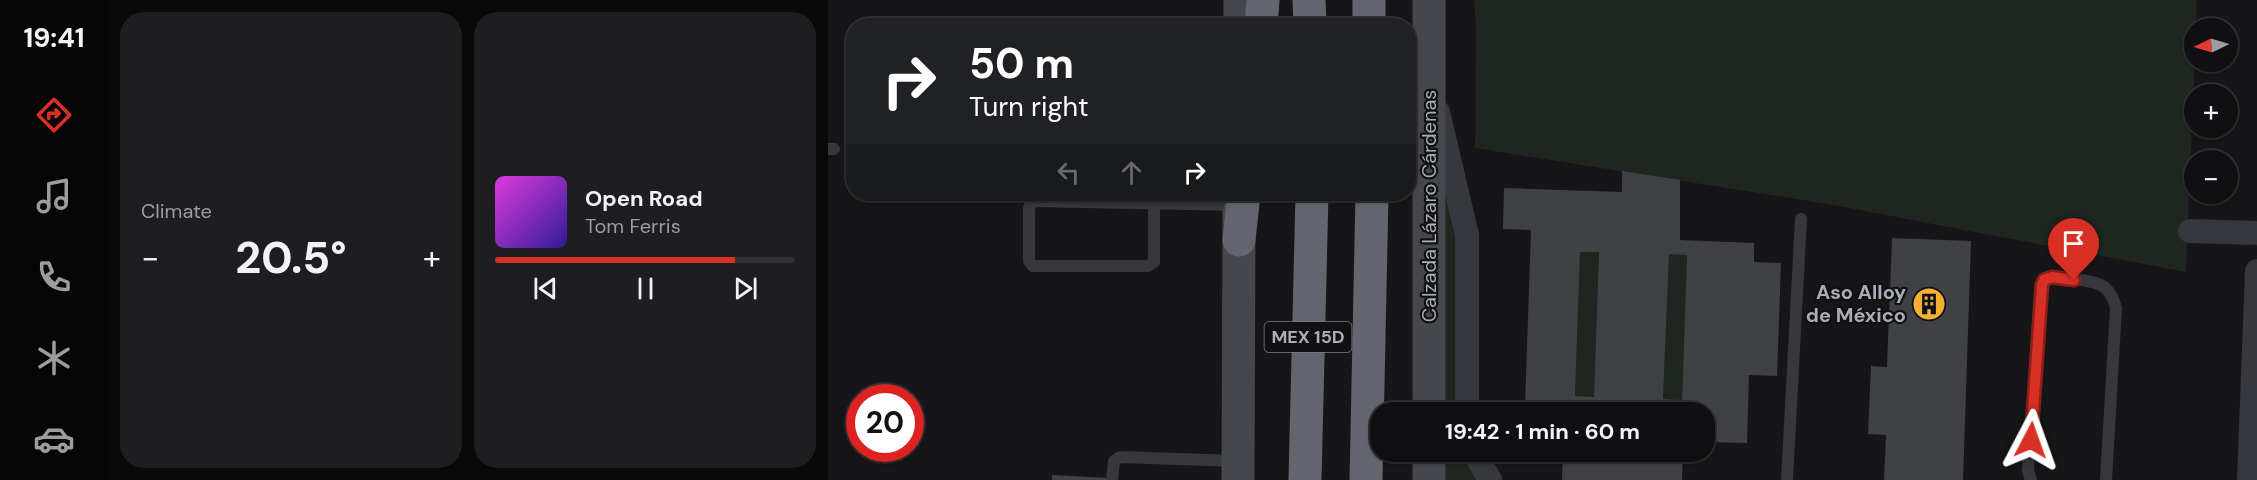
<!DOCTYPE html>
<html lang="en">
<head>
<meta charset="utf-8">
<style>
  body { margin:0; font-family:"DM Sans",sans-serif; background:#1e1e20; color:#f1f3f6; height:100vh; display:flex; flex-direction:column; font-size:22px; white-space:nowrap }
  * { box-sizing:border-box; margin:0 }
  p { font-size:20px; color:#9c9d9f }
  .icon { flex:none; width:33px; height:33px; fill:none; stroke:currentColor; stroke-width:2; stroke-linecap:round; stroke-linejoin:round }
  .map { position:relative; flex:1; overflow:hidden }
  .drawer { display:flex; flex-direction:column; gap:12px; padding:12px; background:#09090a; width:720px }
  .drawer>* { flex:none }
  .banner { position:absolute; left:18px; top:18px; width:570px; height:183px; border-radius:24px; box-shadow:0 2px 4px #0004,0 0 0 2px #303032; background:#202124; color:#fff; overflow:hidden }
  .needle { width:39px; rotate:265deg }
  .controls { position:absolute; left:1356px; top:18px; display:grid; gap:12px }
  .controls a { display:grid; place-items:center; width:54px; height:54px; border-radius:50%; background:#101012; box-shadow:0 2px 4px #0004,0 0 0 2px #303032; font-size:30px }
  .speed { position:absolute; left:18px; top:384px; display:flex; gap:12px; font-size:30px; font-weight:700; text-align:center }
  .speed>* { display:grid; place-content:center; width:78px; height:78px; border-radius:50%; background:#101012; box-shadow:0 2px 4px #0004,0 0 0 2px #303032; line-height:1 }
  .speed .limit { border:9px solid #d22; background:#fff; color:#111 }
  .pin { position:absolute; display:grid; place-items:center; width:51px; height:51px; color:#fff; margin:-62px -26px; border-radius:50% 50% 50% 0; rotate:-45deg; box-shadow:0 0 6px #0007 }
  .pin .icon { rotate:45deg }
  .me { position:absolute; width:66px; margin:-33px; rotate:4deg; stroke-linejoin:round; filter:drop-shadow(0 0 4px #0008) }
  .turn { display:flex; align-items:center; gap:21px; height:126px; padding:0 24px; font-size:27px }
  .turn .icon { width:78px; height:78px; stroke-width:2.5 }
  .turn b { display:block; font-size:42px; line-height:51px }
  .lanes { display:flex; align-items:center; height:57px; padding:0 24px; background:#0003; justify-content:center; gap:30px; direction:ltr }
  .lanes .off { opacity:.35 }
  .big { font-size:45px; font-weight:700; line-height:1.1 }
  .drawer .tile { flex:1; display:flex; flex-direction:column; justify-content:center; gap:9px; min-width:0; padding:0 21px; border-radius:24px; background:#1e1e20 }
  .song { display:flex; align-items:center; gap:18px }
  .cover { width:72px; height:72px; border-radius:9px; background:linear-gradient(135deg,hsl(300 70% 55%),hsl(250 70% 35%)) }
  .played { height:6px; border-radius:3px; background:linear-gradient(90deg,#d93025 80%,#303032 80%) }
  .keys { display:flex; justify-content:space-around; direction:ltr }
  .heat { display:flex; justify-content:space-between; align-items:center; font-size:33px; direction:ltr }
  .drawer .tiles { flex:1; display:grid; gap:12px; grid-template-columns:repeat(2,1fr) }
  .trip { position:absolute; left:542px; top:402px; width:345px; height:60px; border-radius:24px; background:#101012; box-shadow:0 2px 4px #0004,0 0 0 2px #303032; font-weight:700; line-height:60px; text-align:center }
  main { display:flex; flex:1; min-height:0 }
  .menu { display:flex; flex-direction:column; width:108px; justify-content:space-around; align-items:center; background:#060607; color:#9c9d9f }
  .menu .icon { width:42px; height:42px }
  .menu .on { color:#d93025 }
  .menu b { font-size:27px; color:#f1f3f6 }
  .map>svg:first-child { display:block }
  .green { fill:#1e261f }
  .building { fill:#404145; fill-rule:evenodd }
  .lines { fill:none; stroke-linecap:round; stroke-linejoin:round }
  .lane { stroke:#37383d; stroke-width:12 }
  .street { stroke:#37383d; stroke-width:24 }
  .secondary { stroke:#45474d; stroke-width:33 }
  .highway { stroke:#63666e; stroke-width:33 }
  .route-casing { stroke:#8d1f18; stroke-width:15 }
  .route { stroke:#d93025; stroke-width:10 }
  .labels { text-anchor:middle; stroke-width:4.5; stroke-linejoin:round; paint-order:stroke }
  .shield { fill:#111113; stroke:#7b7e86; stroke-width:1.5 }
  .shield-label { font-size:18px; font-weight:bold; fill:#a8adb8 }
  .street-label { font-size:20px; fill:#a8adb8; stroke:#111113 }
  .poi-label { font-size:20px; font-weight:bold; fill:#a8adb8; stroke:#111113; text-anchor:end }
</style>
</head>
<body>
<main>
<nav class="menu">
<b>19:41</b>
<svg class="icon on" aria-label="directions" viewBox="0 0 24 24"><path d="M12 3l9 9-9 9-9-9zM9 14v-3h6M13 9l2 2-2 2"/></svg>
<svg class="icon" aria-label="music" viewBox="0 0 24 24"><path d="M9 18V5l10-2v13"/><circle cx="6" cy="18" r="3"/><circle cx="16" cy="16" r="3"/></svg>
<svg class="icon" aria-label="phone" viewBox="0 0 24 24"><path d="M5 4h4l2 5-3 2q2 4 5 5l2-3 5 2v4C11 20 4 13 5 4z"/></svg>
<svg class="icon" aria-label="climate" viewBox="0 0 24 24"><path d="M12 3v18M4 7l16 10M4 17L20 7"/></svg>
<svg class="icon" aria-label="car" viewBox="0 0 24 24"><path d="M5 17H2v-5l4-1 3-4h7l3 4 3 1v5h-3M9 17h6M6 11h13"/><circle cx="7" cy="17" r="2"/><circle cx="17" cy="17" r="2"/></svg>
</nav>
<section class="drawer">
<div class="tiles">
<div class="tile"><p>Climate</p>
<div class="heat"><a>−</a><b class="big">20.5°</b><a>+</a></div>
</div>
<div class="tile">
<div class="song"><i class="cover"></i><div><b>Open Road</b><p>Tom Ferris</p></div></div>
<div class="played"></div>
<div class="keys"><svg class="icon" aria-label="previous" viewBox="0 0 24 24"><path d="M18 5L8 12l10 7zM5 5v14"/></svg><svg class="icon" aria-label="pause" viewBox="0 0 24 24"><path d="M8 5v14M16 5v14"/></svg><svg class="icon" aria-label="next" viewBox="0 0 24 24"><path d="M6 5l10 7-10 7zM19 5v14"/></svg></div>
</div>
</div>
</section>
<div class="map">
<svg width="1429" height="480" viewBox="0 0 1429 480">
  <rect width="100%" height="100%" fill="#161618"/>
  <path class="green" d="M 646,0 L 1369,0 L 1358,272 L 1000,204 L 647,148 L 648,29 Z
    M 601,149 L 639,235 L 640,412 L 601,412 Z
    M 752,252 L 771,252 L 766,397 L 747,396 Z
    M 841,254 L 859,255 L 854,400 L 835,399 Z
    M 601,452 L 649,452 L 664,480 L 601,480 Z"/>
  <path class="building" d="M 794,171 L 852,180 L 852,240 L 926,243 L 926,262 L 953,263 L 949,376 L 921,375 L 919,443 L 876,442 L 876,412 L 736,412 L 736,407 L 697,406 L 703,230 L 675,229 L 676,188 L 794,192 ZM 752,252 L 771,252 L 766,397 L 747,396 ZM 841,254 L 859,255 L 854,400 L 835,399 Z
    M 1064,238 L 1143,241 L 1135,480 L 1056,480 L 1058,435 L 1040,434 L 1043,366 L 1059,367 Z
    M 735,452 L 855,452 L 854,480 L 734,480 Z
    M 224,475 L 281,478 L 281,480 L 224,480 Z"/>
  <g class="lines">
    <path class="lane" d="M 0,149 L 6,149
      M 326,194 L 326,262 L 320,266 L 205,266 L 201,261 L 201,208 L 205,201 L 411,205
      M 284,480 L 286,461 L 292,457 L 409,461
      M 959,480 L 973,219
      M 1203,480 L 1200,471 L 1212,290 L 1216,280 C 1226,275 1267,280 1276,287 C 1283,292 1286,300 1288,308 L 1278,480"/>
    <path class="street" d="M 610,112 L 639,235 L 639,412
      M 1362,231 L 1429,233
      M 646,452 L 662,480
      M 1421,480 L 1429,271"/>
    <path class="secondary" d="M 601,0 L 601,412
      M 412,26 L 412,0
      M 410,480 L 411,212
      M 601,480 L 601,452"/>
    <path class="highway" d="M 481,0 L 482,26
      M 541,0 L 541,26
      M 433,26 L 435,0
      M 411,240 L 416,194
      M 477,480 L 484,194
      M 538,480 L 544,194"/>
  </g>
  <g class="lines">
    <g class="route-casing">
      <path id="route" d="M 1203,440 L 1214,285 L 1216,280 L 1224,277 L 1246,280"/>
    </g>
    <use href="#route" class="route"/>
  </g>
  <defs>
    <g id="building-disc" transform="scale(1.725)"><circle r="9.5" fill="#f2b134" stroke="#111113"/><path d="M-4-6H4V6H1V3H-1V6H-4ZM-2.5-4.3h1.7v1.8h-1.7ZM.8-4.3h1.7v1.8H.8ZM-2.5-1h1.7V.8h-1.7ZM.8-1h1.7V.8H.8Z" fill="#111"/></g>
  </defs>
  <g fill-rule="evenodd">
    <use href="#building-disc" x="1101" y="304"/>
  </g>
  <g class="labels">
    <rect class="shield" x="436.5" y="322" width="87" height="30" rx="4.5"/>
    <g class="shield-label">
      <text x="480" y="343">MEX 15D</text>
    </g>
    <g class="street-label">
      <text transform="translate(601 206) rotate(-90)" y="7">Calzada Lázaro Cárdenas</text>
    </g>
    <g class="poi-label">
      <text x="1078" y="299">Aso Alloy<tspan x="1078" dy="23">de México</tspan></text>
    </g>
  </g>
</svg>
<div class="controls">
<a><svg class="needle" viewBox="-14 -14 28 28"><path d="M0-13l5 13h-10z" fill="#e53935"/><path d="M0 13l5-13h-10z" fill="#9c9d9f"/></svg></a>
<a>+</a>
<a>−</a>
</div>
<div class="speed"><div class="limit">20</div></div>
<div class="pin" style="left:1246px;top:280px;background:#d93025"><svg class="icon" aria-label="arrive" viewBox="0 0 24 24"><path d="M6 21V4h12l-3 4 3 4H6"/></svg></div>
<svg class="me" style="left:1203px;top:440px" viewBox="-20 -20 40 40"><path d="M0-17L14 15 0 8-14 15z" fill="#d93025" stroke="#fff" stroke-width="4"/></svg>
<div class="trip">19:42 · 1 min · 60 m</div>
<div class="banner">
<div class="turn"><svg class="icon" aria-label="right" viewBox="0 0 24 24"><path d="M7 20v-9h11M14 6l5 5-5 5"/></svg><div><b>50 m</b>Turn right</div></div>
<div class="lanes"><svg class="icon off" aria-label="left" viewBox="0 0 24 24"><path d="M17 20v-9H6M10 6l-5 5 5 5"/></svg><svg class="icon off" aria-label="ahead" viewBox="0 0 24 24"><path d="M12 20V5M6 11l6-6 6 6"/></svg><svg class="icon" aria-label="right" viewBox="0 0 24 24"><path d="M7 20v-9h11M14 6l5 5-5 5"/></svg></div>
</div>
</div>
</main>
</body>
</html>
